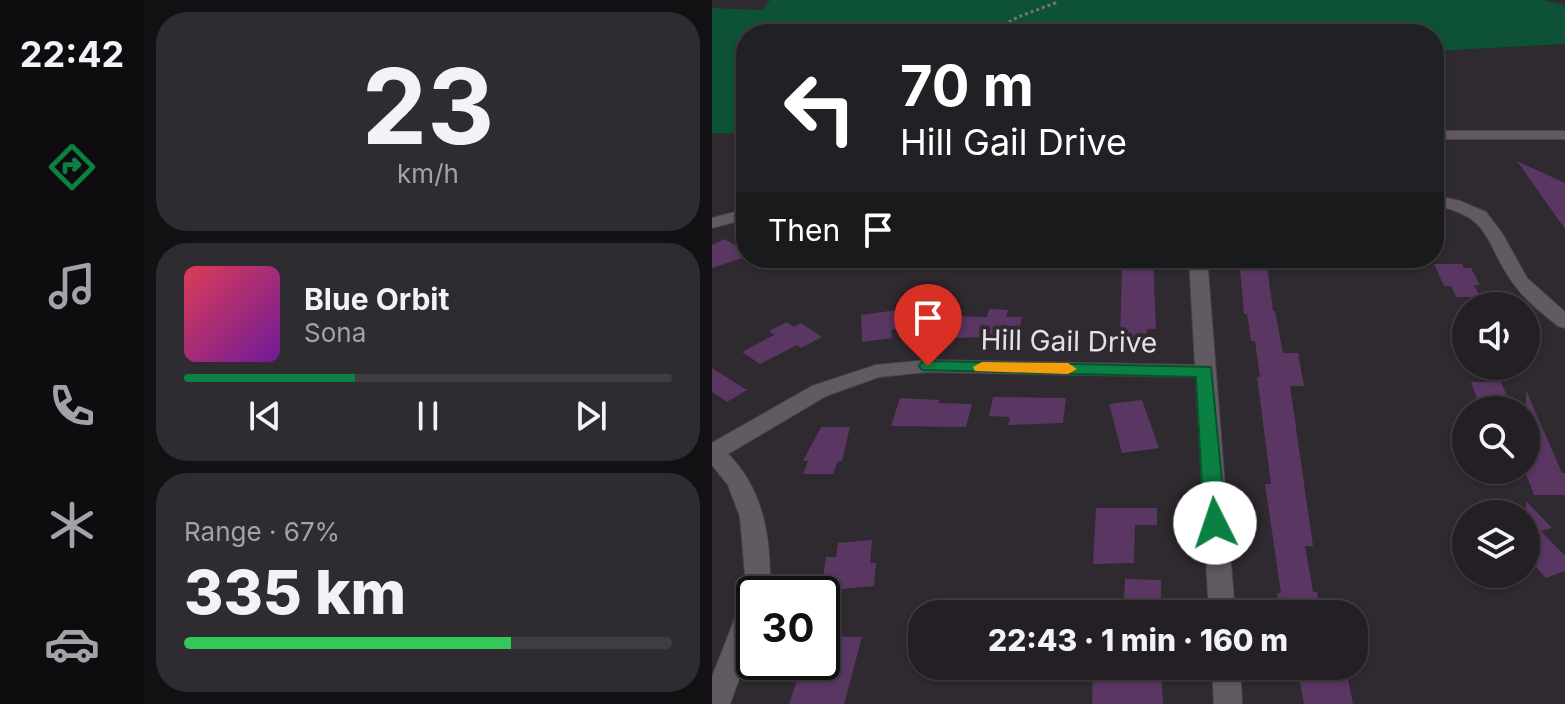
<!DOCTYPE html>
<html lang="en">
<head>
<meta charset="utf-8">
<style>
  body { margin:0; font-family:Inter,sans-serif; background:#2f2c31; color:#f1f3f6; height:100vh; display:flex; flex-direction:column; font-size:30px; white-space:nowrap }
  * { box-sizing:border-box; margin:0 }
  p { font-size:26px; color:#a3a2a6 }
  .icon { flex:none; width:44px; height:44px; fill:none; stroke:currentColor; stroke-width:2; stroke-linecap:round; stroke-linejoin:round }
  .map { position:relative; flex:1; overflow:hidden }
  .panel { display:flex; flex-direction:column; gap:12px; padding:12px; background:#131114; width:568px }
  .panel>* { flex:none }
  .top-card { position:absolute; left:24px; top:24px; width:708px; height:244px; border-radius:32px; box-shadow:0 2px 6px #0004,0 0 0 2px #403d41; background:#202124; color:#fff; overflow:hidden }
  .controls { position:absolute; left:740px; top:292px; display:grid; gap:16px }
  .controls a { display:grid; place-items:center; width:88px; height:88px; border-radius:50%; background:#231f24; box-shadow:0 2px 6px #0004,0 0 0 2px #403d41; font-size:40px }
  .speed { position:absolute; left:24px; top:576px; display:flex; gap:16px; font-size:40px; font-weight:700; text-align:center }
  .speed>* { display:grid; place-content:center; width:104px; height:104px; border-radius:50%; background:#231f24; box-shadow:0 2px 6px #0004,0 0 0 2px #403d41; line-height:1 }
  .speed .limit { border:4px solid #111; border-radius:12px; background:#fff; color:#111 }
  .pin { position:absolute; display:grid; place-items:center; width:68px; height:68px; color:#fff; margin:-82px -34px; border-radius:50% 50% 50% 0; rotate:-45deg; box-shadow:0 0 8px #0007 }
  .pin .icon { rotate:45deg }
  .me { position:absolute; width:88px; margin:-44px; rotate:356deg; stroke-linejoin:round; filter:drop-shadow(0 0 6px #0008) }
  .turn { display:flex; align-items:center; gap:28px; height:168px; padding:0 32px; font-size:36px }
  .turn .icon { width:104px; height:104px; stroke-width:2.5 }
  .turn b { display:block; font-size:56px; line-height:68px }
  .then { display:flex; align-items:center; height:76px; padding:0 32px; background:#0003; gap:16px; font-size:30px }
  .big { font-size:60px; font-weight:800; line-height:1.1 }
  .panel .card { flex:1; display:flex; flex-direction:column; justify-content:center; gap:12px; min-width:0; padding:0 28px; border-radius:32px; background:#2f2c31 }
  .panel .dial { align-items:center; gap:0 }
  .dial b { font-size:104px; line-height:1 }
  .song { display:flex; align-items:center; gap:24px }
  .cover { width:96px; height:96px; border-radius:12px; background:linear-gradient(135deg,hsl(350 70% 55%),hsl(280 70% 35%)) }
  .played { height:8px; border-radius:4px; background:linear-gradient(90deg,#0b8043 35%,#403d41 35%) }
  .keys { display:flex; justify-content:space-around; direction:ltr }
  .charge { height:12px; border-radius:6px; background:linear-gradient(90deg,#34c759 67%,#403d41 0) }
  .trip { position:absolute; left:196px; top:600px; width:460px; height:80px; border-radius:32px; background:#231f24; box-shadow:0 2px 6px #0004,0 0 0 2px #403d41; font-weight:800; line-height:80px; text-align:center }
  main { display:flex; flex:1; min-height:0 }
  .menu { display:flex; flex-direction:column; width:144px; justify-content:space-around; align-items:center; background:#0e0c0e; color:#a3a2a6 }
  .menu .icon { width:56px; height:56px }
  .menu .selected { color:#0b8043 }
  .menu b { font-size:36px; color:#f1f3f6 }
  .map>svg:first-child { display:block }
  .green { fill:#0d5137 }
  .building { fill:#593762 }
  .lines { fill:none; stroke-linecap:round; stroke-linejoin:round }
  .minor-casing { stroke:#484449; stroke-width:2 }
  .path { stroke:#79747a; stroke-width:3; stroke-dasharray:3 3; stroke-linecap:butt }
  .minor { fill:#615a62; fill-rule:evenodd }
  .route { fill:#0b8043; stroke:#07532c; stroke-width:2 }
  .slow { fill:#f59e0b }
  .labels { text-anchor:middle; stroke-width:8; stroke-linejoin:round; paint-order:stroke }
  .street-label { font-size:28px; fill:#e4e1e5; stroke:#2f2930 }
</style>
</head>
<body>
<main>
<nav class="menu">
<b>22:42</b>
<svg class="icon selected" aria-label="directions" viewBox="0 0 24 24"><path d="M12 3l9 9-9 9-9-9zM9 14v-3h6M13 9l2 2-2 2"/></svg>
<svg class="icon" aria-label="music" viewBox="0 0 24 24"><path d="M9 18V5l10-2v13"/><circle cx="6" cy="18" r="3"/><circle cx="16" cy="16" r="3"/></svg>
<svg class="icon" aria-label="phone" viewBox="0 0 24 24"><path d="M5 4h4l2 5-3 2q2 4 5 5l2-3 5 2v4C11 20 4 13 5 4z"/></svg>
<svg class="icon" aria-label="climate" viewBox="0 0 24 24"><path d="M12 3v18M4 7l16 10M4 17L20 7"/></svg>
<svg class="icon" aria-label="car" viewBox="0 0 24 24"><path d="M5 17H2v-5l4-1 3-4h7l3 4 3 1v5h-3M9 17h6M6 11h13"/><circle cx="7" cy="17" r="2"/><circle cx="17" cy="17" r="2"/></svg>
</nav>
<section class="panel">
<div class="card dial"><b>23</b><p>km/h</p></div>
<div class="card">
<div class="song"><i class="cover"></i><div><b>Blue Orbit</b><p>Sona</p></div></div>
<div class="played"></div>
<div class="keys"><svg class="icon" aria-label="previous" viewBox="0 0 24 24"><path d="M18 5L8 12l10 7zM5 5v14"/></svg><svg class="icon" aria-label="pause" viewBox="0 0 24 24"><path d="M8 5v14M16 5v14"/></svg><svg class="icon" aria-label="next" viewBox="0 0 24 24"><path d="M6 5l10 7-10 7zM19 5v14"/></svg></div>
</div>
<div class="card"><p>Range · 67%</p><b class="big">335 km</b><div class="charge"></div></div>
</section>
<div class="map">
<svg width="853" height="704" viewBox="0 0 853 704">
  <rect width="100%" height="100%" fill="#2f2930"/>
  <path class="green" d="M 58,0 L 831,0 L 853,5 L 853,44 L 722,51 L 722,34 L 34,34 L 34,134 L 0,133 L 0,8 L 50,10 Z"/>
  <path class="building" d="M 805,161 L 853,183 L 853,229 Z
    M 13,239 L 34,252 L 34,257 L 0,268 L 0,245 Z
    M 417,258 L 441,258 L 444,329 L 435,329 L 435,342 L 408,343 L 410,266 L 417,266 Z
    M 527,258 L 554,258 L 561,311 L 563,311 L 571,353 L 586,353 L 592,386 L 578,386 L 601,546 L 593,546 L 601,592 L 605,592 L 609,614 L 568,614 L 565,593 L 569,593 L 553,484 L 559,484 L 545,377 L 548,377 L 543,341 L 539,341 L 535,314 L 532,314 Z
    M 722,264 L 750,264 L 752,268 L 759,268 L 768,285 L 762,285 L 768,297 L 744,297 L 739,286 L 732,286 Z
    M 214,306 L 216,325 L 179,330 L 180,338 L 150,342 L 149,315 Z
    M 277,309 L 296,310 L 294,317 L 310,317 L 306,336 L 241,338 L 247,316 L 275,317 Z
    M 75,322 L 82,327 L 89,323 L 110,337 L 89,348 L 85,345 L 48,364 L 30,352 L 62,335 L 57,331 Z
    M 0,368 L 35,390 L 15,402 L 0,392 Z
    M 759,382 L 789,382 L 801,410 L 769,410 Z
    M 814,390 L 850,473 L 853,473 L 853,495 L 822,495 L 814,474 Z
    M 281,397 L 354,398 L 351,423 L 296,425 L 298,417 L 277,416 Z
    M 188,398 L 227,400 L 227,403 L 260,404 L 254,427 L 179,426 Z
    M 430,400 L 447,448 L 410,453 L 397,404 Z
    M 109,427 L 138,427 L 130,461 L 126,461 L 121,474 L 91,474 L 96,461 L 91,461 Z
    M 814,501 L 840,528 L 829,531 L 853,556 L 853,571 L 834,578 L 814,556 Z
    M 384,508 L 445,508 L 445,525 L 423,525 L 422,563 L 381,564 Z
    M 160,540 L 158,563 L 164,563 L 162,586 L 109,591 L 114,557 L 124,557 L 126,543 Z
    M 413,579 L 449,580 L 449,601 L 439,601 L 439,614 L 395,614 L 396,598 L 412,598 Z
    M 110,636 L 150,637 L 132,704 L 77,704 L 85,680 L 93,680 L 98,662 L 110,662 Z
    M 634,670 L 641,704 L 592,704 L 586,671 Z
    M 449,673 L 451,704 L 380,704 L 381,674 Z"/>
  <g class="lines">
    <g class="minor-casing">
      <path id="minor" d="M 722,131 L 853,131 L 853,139 L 722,139 Z
        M 722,195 L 748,201 L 774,212 L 790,233 L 815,278 L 853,312 L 853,328 L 846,326 C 830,313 813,300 801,283 C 771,241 781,217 722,205 Z
        M 34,209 L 34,219 L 0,228 L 0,218 Z
        M 477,258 L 495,258 L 523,614 L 497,614 L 484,377 L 216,372 L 167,377 L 114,396 L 16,454 C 54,492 59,543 58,594 L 42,594 L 42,638 L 18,704 L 0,704 L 0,677 L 32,595 L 33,574 L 28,517 L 16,485 L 0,465 L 0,443 L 100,386 L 164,365 L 216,360 L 483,365 Z
        M 500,666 L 528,666 L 530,704 L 502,704 Z"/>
    </g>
    <path class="path" d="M 276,34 L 306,17 L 343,3 L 342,0"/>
    <use href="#minor" class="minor"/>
  </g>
  <path class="route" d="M 216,361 L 499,367 L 514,523 L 511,528 L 496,528 L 492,523 L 484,377 L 210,370 L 207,366 L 210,362 Z"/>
  <path class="slow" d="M 270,362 L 356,363 L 365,369 L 356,374 L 263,371 L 261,367 Z"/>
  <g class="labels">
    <g class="street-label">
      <text transform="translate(357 341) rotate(1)" y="10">Hill Gail Drive</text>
    </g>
  </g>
</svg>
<div class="controls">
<a><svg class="icon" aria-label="sound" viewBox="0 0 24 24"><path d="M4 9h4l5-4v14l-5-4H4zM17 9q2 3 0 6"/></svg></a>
<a><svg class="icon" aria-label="search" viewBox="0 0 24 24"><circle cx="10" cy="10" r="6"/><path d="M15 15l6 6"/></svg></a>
<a><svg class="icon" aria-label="layers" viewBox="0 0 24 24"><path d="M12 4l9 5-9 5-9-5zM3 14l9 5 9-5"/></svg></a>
</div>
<div class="speed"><div class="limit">30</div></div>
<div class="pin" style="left:216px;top:366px;background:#d93025"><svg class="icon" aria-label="arrive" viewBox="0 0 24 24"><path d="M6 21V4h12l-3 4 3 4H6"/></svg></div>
<svg class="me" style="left:503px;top:523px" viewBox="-20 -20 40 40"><circle r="19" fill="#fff"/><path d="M0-13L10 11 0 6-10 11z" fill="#0b8043"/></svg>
<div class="trip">22:43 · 1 min · 160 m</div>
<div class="top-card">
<div class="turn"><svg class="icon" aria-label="left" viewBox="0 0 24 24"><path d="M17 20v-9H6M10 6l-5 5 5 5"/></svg><div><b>70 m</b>Hill Gail Drive</div></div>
<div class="then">Then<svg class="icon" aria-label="arrive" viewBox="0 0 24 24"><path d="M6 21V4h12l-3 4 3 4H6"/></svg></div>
</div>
</div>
</main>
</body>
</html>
